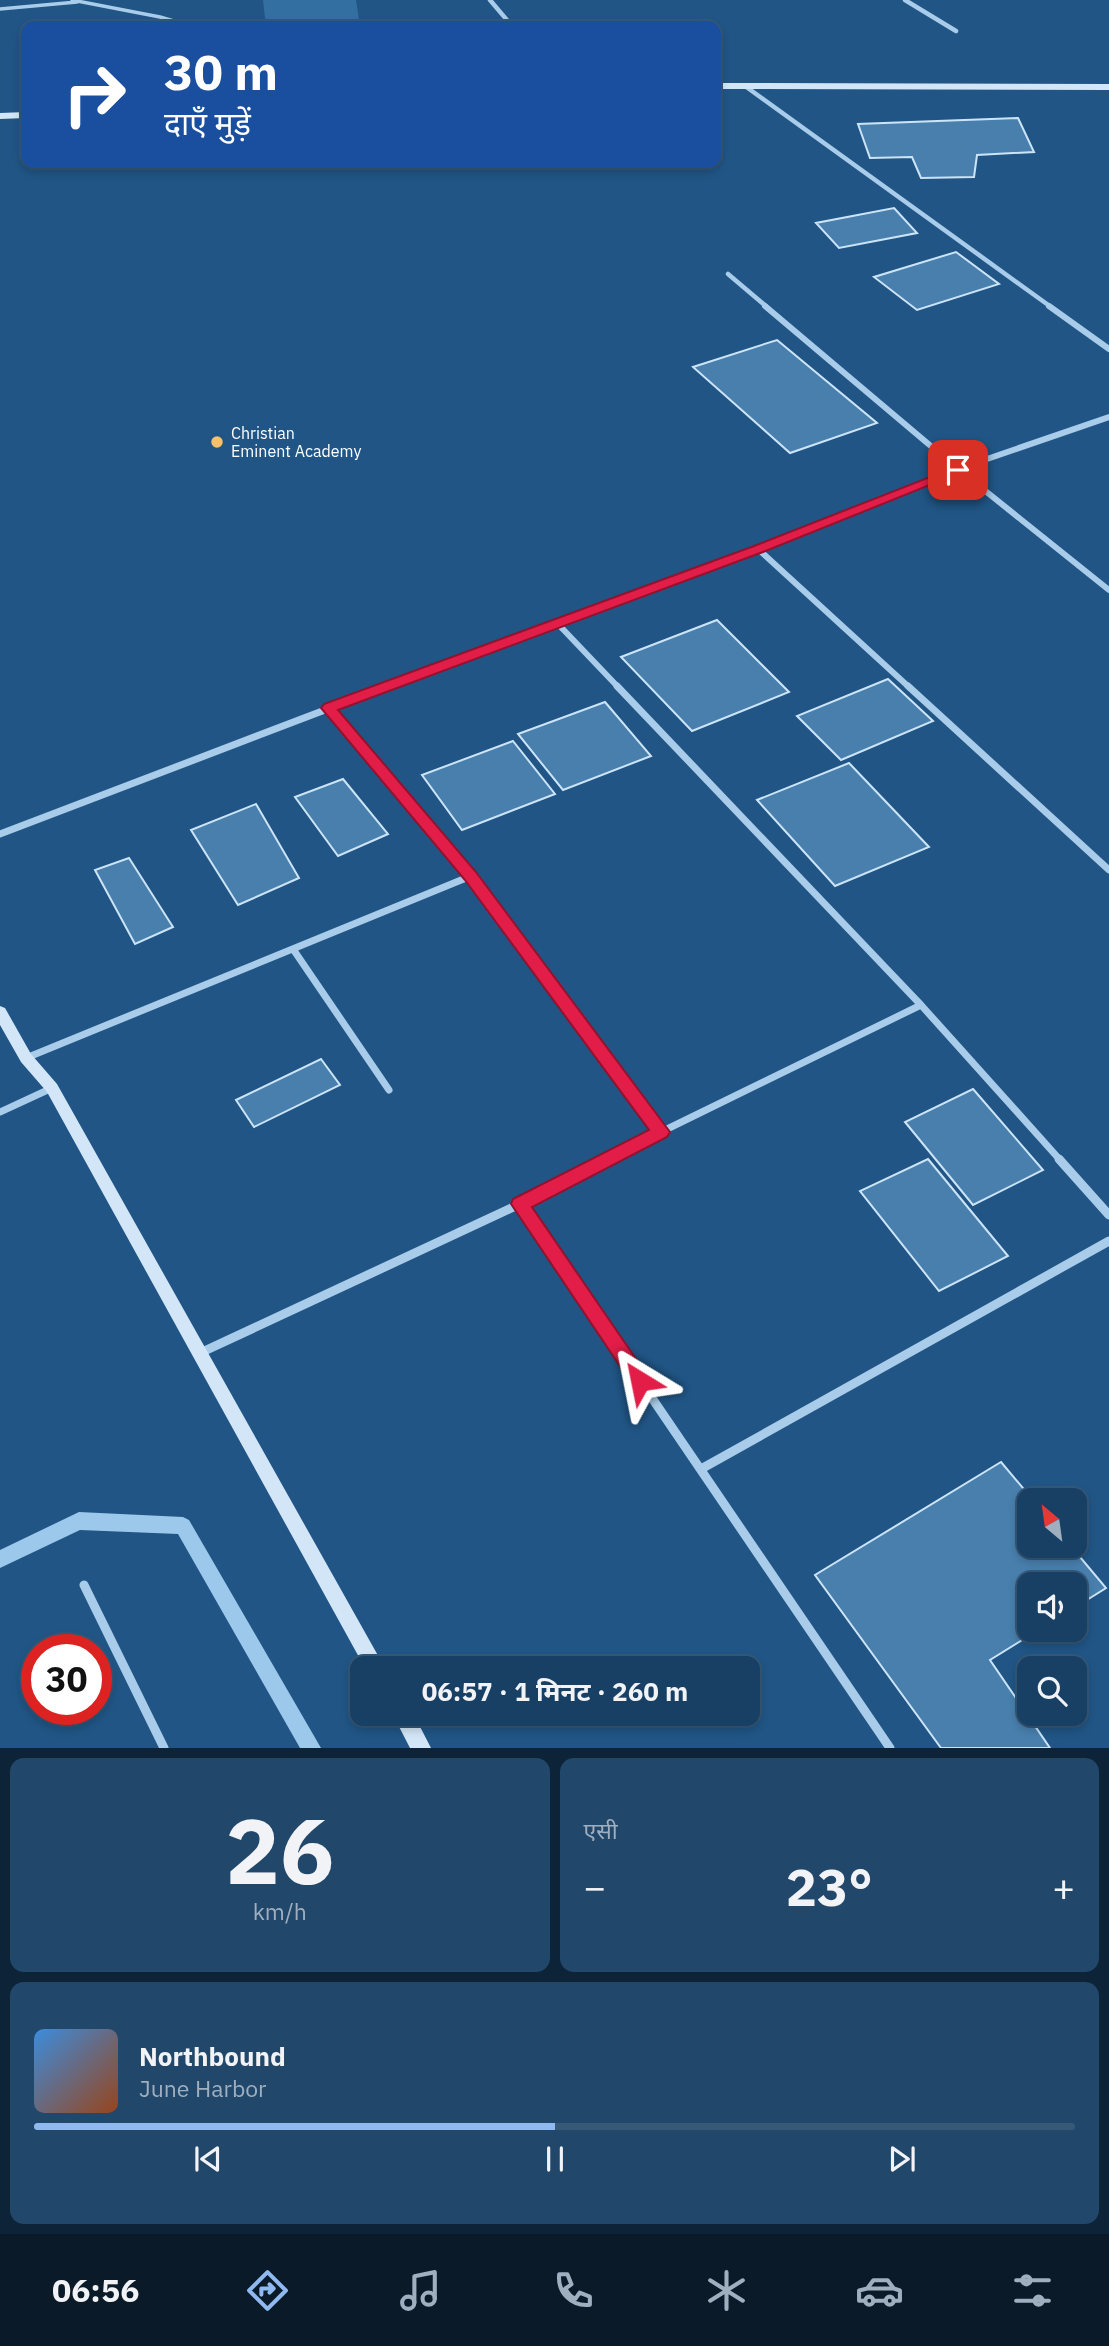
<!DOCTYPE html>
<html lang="hi">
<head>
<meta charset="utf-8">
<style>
  body { margin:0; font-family:"IBM Plex Sans","Noto Sans Devanagari",sans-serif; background:#21476a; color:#f1f3f6; height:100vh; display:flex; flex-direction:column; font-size:26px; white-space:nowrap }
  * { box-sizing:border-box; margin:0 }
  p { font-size:23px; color:#9fafbf }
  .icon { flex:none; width:38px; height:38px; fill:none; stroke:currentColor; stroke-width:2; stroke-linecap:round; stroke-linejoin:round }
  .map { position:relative; height:1748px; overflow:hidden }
  .panel { display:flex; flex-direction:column; gap:10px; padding:10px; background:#0d2337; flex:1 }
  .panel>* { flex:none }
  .hud { position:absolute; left:21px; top:21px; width:700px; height:147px; border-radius:14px; box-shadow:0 4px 10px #0003,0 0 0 2px #365978; background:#1a4fa0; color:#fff; overflow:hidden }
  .needle { width:46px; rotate:331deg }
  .buttons { position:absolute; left:1017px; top:1488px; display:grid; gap:14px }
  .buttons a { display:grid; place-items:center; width:70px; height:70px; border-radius:14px; background:#184064; box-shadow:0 4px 10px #0003,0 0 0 2px #365978; font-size:35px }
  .speed { position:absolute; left:21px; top:1634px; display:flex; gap:14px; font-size:35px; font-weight:700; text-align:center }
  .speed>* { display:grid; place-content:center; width:91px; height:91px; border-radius:50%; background:#184064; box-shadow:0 4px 10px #0003,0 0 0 2px #365978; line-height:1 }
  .speed .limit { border:10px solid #d22; background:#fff; color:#111 }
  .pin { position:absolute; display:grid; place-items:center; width:60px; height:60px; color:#fff; margin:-30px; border-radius:14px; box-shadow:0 4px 10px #0006 }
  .me { position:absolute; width:77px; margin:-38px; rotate:325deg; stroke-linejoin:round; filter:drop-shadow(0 0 5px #0008) }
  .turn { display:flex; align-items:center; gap:24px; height:147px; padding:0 28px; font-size:32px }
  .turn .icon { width:91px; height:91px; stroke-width:2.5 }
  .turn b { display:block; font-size:49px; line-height:60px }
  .big { font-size:52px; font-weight:700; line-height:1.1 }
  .panel .card { flex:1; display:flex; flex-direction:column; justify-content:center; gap:10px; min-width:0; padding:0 24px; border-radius:14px; background:#21476a }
  .panel .dial { align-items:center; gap:0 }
  .dial b { font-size:91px; line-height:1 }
  .song { display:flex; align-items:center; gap:21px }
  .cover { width:84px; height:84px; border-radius:10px; background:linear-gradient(135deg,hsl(210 70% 55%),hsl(20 70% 35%)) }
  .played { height:7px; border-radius:4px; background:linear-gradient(90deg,#90b9f0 50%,#365978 50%) }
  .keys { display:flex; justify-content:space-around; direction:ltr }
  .heat { display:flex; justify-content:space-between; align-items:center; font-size:38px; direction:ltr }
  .panel .tiles { flex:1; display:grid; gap:10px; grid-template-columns:1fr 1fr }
  .card:last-child { grid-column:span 2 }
  .trip { position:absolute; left:350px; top:1656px; width:410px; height:70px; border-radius:14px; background:#184064; box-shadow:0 4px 10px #0003,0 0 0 2px #365978; font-weight:700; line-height:70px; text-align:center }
  .tab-bar { display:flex; height:112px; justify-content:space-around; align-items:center; background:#0a1a28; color:#9fafbf }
  .tab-bar .icon { width:49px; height:49px }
  .tab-bar .selected { color:#90b9f0 }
  .tab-bar b { font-size:32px; color:#f1f3f6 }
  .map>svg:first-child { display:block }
  .green { fill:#346fa2 }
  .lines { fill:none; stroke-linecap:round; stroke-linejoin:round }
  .stream { fill:#9cc8eb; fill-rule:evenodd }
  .building { fill:#487fad; stroke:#cce4f7; stroke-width:2 }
  .lane { stroke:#a8cce9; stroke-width:3.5 }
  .street-far3 { stroke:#a8cce9; stroke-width:4.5 }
  .street-far2 { stroke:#a8cce9; stroke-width:6 }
  .street-far1 { stroke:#a8cce9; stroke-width:7 }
  .street { stroke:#a8cce9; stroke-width:9 }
  .secondary { fill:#d3e6f7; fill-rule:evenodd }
  .route { fill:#e11d48; stroke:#92132f; stroke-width:2 }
  .poi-dot { fill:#f7c169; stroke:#205585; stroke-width:2.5 }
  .labels { text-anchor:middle; stroke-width:7; stroke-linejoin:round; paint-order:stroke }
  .far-poi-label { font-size:16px; fill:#fff; stroke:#205585; text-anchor:start }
</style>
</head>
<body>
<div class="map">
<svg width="1109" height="1748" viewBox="0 0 1109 1748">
  <rect width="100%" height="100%" fill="#205585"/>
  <path class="green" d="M 263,0 L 356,0 L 360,26 L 266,26 Z"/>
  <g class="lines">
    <path class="stream" d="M 79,1512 L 183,1517 L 189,1520 L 321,1748 L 300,1748 L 178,1534 L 80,1530 L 0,1568 L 0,1550 Z"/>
  </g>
  <path class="building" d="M 1018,118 L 1034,152 L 977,155 L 974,177 L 921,178 L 912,157 L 870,158 L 858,124 Z
    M 894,208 L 917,233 L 839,248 L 816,223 Z
    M 956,252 L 999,284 L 917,310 L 874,277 Z
    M 777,340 L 877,423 L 790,453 L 693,367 Z
    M 717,620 L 789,692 L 692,731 L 621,657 Z
    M 888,679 L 933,721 L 841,760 L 797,716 Z
    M 605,702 L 651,756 L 563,790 L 518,734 Z
    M 513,741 L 555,794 L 462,830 L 422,775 Z
    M 849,763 L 929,847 L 835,886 L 757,800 Z
    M 343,779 L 388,834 L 338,856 L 295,797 Z
    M 256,804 L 299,878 L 238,905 L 191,830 Z
    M 129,858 L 173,927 L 135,944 L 95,870 Z
    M 321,1059 L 340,1085 L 254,1127 L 236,1100 Z
    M 973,1089 L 1043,1170 L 973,1205 L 905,1122 Z
    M 928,1159 L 1008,1256 L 939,1291 L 860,1191 Z
    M 1001,1462 L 1033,1500 L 1029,1500 L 1029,1545 L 1070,1545 L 1106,1588 L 1074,1608 L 1074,1584 L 1029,1584 L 1029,1629 L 1040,1629 L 990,1660 L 1050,1748 L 941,1748 L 815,1575 Z"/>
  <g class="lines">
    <path class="lane" d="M 72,0 L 160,17 L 191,26
      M 0,9 L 77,2"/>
    <path class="street-far3" d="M 490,0 L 512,26
      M 905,0 L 956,31
      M 745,86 L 1051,307
      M 728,274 L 767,307"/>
    <path class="street-far2" d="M 765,306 L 958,469 L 1109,590
      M 1049,306 L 1109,349
      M 758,549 L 910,688
      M 558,624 L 619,688
      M 383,688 L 758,549 L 958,469 L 1109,417"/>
    <path class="street-far1" d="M 617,686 L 921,1005 L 1061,1161
      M 908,686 L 1109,870
      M 329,708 L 471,876 L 661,1132 L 604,1161
      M 0,834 L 388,686
      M 293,949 L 389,1090
      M 26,1058 L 471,876
      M 0,1112 L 52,1088
      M 661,1132 L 921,1005"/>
    <path class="street" d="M 608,1159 L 520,1204 L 890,1748
      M 1059,1159 L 1109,1215
      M 200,1353 L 520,1204
      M 701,1469 L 1109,1241
      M 84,1585 L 164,1748"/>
    <path class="secondary" d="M 716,83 L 1109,84 L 1109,90 L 716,89 Z
      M 26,112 L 26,118 L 0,119 L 0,113 Z
      M 0,1006 L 5,1008 L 31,1054 L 57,1084 L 385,1668 L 365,1668 L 47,1092 L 21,1062 L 0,1025 Z
      M 392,1713 L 413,1713 L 431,1748 L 410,1748 Z"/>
  </g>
  <path class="route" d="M 958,466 L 964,470 L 962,472 L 763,552 L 338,710 L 476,872 L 670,1132 L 667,1137 L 532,1207 L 647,1375 L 650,1381 L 647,1387 L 640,1390 L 634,1387 L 511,1204 L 513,1199 L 649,1130 L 465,880 L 321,708 L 324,704 L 754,546 Z"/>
  <circle class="poi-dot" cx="217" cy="442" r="7"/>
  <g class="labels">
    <g class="far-poi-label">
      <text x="231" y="439">Christian<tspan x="231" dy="18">Eminent Academy</tspan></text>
    </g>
  </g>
</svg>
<div class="buttons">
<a><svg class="needle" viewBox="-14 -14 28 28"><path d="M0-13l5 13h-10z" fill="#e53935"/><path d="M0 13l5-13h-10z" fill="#9fafbf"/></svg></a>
<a><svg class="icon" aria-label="sound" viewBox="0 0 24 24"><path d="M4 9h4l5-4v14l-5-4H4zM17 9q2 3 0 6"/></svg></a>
<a><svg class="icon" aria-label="search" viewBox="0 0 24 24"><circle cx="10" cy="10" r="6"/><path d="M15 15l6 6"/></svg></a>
</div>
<div class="speed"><div class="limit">30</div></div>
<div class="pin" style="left:958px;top:470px;background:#d93025"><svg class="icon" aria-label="arrive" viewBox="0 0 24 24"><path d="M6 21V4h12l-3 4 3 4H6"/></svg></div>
<svg class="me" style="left:640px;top:1381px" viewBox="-20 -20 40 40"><path d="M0-17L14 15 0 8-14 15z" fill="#e11d48" stroke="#fff" stroke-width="4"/></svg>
<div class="trip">06:57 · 1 मिनट · 260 m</div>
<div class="hud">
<div class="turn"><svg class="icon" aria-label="right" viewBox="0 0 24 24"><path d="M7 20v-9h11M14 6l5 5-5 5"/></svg><div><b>30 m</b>दाएँ मुड़ें</div></div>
</div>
</div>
<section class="panel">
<div class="tiles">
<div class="card dial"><b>26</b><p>km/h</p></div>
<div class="card"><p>एसी</p>
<div class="heat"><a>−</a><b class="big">23°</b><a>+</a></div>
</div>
<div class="card">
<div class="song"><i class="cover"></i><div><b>Northbound</b><p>June Harbor</p></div></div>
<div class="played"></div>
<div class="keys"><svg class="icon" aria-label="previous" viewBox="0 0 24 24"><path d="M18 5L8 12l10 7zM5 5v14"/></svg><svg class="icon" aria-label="pause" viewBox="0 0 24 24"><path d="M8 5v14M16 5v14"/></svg><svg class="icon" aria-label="next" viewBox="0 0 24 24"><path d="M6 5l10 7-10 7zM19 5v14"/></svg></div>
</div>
</div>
</section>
<nav class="tab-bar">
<b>06:56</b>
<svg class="icon selected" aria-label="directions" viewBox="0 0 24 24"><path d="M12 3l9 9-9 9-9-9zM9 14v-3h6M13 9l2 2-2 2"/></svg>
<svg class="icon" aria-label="music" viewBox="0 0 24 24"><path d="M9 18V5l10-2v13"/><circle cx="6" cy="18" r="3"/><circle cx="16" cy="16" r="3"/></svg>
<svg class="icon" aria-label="phone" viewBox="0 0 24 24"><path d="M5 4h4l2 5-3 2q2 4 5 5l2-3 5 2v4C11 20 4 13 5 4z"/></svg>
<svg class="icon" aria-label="climate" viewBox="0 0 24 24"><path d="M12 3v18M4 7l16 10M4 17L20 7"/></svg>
<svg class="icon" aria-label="car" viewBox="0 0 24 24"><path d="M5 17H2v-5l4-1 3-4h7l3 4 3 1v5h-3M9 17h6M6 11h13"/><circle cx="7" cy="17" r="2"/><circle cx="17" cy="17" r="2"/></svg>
<svg class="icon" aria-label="filters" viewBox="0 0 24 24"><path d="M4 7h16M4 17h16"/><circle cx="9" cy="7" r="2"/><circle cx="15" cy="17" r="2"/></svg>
</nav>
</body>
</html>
